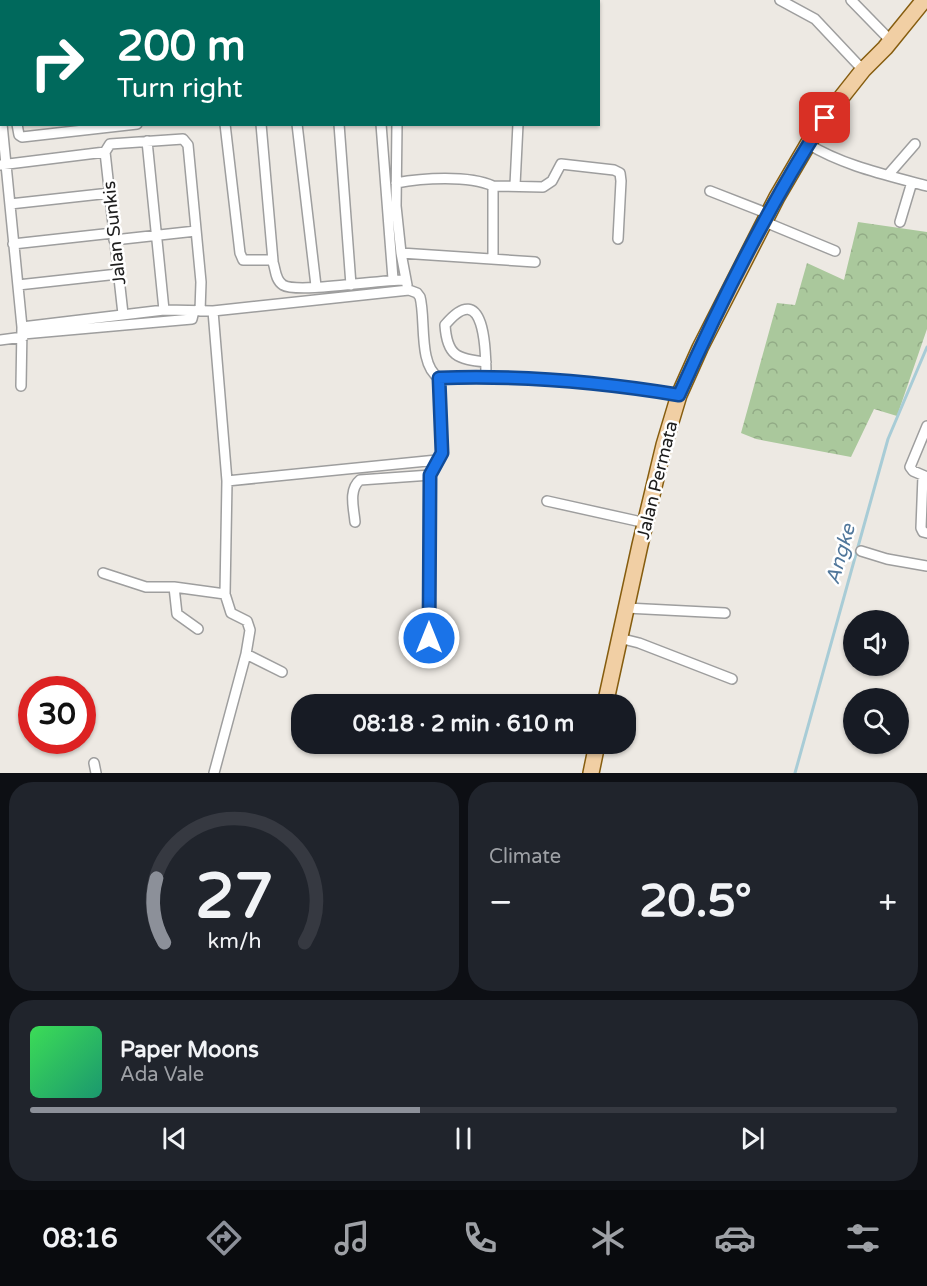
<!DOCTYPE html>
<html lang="en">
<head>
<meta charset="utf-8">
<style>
  body { margin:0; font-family:"Varela Round",sans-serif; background:#20242c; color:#f1f3f6; height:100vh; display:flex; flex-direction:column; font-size:22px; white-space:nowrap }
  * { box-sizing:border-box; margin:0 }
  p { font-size:20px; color:#9ea1a6 }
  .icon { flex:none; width:33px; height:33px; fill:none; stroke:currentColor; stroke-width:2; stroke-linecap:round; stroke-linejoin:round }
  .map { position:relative; height:773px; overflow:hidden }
  .panel { display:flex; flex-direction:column; gap:9px; padding:9px; background:#0d0f14; flex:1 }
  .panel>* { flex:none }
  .hud { position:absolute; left:0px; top:0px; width:600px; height:126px; box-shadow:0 2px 4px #0004; background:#00695c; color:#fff; overflow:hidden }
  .controls { position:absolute; left:843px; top:610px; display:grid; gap:12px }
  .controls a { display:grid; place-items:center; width:66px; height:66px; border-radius:50%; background:#171b24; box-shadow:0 2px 4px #0004; font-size:30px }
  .speed { position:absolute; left:18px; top:676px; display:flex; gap:12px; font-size:30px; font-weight:700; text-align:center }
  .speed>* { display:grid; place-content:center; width:78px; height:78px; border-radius:50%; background:#171b24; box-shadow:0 2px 4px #0004; line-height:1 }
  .speed .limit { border:9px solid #d22; background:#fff; color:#111 }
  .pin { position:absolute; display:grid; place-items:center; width:51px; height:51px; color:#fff; margin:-26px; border-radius:12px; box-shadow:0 3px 9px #0006 }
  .me { position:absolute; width:66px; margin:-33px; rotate:0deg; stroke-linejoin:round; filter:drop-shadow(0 0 4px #0008) }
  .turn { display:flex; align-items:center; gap:21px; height:126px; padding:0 18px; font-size:27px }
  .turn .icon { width:78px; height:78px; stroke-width:2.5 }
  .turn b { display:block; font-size:42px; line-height:51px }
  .big { font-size:45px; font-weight:700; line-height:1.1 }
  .panel .card { flex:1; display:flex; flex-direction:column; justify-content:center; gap:9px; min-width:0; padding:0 21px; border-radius:24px; background:#20242c }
  .panel .dial { align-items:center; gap:0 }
  .dial svg { height:156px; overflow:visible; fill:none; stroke:#363941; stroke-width:7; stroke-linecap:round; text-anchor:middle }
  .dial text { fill:#f1f3f6; stroke:none }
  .song { display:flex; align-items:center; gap:18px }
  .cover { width:72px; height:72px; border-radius:9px; background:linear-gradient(135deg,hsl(130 70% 55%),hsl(160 70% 35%)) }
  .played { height:6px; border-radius:3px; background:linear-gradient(90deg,#8c9099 45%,#363941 45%) }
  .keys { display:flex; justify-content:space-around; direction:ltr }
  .heat { display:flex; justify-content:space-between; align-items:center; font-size:33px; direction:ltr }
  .panel .tiles { flex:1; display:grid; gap:9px; grid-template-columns:1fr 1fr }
  .card:last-child { grid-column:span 2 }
  .trip { position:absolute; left:291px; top:694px; width:345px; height:60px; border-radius:24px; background:#171b24; box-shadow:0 2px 4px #0004; font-weight:700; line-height:60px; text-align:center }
  .tab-bar { display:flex; height:96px; justify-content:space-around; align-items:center; background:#090b0e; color:#9ea1a6 }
  .tab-bar .icon { width:42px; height:42px }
  .tab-bar .on { color:#8c9099 }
  .tab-bar b { font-size:27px; color:#f1f3f6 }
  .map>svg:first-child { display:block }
  .forest { fill:url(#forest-crowns) }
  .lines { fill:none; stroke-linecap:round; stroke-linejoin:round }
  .stream { stroke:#a8ccd6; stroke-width:3 }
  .minor-casing { stroke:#9e9e9e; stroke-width:12 }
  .primary-casing { stroke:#865d0f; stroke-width:18 }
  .minor { stroke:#fff; stroke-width:9 }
  .primary { stroke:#f1cfa4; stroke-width:15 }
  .route-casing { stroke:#114b97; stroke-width:15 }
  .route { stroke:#1a73e8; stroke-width:10 }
  .labels { text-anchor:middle; stroke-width:5; stroke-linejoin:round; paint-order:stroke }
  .street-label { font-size:18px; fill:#1d1d1d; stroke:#fff }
  .water-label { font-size:20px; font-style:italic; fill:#51779b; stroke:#fff }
</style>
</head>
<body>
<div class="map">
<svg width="927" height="773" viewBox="0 0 927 773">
  <defs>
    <pattern id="forest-crowns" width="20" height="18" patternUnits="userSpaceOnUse" patternTransform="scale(1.5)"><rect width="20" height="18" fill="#aac89c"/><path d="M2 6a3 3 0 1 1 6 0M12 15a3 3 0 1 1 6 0" fill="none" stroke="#92ab86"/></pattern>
  </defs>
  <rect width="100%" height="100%" fill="#ede9e3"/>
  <path class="forest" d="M 858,222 L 927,232 L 927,329 L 897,416 L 874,409 L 851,457 L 756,439 L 741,433 L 777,303 L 795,305 L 807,263 L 844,280 Z"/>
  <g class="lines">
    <path class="stream" d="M 795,773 L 888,439 L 927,347"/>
    <g class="minor-casing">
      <path id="minor" d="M 396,0 L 396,2
        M 780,0 L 815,19 L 863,70
        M 851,0 L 891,41
        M 575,2 L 575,0
        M 0,17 L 2,17
        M 0,94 L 2,116
        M 2,124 L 22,327 L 21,386
        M 17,124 L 19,135 L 22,137 L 137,124
        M 225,124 L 240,253 L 243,260 L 272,260 C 276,267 274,279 283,285 C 298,294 383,279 406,280
        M 261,124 L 273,261
        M 297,124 L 316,286
        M 339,124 L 351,285
        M 381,124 L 393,279
        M 397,124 L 396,206 L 401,253 L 407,285
        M 147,141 L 164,310
        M 808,144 C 844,166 887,175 927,186
        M 105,152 L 110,144 L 183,139 L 188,145 L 201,282 L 200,311
        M 105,152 L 123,314
        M 0,165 L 105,152
        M 888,175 L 915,144
        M 396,183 C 422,178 469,175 493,186 L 493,259
        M 515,185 L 518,124
        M 493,186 L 543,187 L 552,181 L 561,164 L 614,170 L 620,173 L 621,181 L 618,239
        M 710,191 L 769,214
        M 10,204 L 110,193
        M 765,222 L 835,251
        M 900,222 L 912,182
        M 114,240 L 196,231
        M 13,244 L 113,233
        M 401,253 L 535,262
        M 18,285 L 118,274
        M 213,311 L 227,481 L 225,594 L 231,613 L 247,621 L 250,630 L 246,654 L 214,773
        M 22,327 L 164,310 L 213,311 L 409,290 L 417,293 L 420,297 C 426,319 418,365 439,378 C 519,375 600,381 679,395
        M 23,334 L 192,319 L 194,311
        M 0,340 L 23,337
        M 486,377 C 486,351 485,277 445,325 C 447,356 457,359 486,362
        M 927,426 L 910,467 L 913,471 L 927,477
        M 923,476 L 921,528 L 923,532 L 927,533
        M 227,481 L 437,460
        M 547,501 L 646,523
        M 355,522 C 354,509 348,490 360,480 L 431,475
        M 861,551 L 887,559 L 927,566
        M 103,573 L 146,587 L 174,587 L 225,594
        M 174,587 L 177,614 L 198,629
        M 626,608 L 725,613
        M 429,638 L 431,475 L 442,453 L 439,378
        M 619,638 L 639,643 L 732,679
        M 246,654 L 282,672
        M 94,763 L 96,773"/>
    </g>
    <g class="primary-casing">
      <path id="primary" d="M 605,705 L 640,545 L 664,445 L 679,395 L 700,348 L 777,197 L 808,144 L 825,118 L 863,70 L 885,48 L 924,0
        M 591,773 L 597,744"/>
    </g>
    <use href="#minor" class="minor"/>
    <use href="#primary" class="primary"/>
  </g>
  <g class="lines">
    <g class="route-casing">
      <path id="route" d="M 429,638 L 430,475 L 442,453 L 439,378 C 519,375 600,382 679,395 C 721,301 769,205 825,118"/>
    </g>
    <use href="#route" class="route"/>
  </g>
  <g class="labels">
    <g class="street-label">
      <text transform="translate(114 233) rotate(-96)" y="6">Jalan Sunkis</text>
      <text transform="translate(657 480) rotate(-76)" y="6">Jalan Permata</text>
    </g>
    <g class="water-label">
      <text transform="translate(840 554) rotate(-74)" y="7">Angke</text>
    </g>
  </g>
</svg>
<div class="controls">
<a><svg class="icon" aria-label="sound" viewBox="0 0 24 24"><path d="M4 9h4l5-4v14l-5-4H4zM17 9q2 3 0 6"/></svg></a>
<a><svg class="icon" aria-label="search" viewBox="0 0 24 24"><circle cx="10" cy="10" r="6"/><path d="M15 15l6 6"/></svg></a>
</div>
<div class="speed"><div class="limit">30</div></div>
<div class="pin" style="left:825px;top:118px;background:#d93025"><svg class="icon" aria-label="arrive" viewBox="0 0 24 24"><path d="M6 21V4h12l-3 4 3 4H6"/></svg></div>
<svg class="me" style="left:429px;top:638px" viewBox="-20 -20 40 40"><circle r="17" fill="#1a73e8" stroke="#fff" stroke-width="3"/><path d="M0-11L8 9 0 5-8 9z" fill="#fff"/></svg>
<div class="trip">08:18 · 2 min · 610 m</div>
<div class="hud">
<div class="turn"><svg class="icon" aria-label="right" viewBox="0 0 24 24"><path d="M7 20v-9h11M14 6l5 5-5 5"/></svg><div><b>200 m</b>Turn right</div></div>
</div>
</div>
<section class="panel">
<div class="tiles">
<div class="card dial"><svg viewBox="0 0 100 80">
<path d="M14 69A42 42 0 1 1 86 69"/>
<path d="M14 69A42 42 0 0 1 10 36" stroke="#8c9099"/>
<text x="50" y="56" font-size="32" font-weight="700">27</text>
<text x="50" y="72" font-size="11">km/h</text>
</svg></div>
<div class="card"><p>Climate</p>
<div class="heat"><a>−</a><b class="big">20.5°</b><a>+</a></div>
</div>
<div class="card">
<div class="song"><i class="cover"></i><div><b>Paper Moons</b><p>Ada Vale</p></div></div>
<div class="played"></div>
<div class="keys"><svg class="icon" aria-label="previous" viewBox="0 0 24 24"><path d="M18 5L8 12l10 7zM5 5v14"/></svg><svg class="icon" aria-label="pause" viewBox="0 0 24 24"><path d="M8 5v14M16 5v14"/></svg><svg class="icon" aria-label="next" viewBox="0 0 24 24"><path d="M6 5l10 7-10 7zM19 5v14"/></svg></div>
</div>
</div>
</section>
<nav class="tab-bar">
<b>08:16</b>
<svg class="icon on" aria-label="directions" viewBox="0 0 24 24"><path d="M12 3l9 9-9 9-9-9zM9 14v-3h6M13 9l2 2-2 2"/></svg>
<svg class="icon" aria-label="music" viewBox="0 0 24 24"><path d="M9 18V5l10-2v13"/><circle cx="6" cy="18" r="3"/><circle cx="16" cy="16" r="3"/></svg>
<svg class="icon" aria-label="phone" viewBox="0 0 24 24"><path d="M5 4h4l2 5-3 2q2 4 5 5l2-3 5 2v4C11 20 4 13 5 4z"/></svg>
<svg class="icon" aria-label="climate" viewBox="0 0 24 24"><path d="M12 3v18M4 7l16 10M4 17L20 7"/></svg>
<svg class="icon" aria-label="car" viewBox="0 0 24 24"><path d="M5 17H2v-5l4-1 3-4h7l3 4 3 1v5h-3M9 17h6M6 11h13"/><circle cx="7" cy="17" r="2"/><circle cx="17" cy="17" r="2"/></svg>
<svg class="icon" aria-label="filters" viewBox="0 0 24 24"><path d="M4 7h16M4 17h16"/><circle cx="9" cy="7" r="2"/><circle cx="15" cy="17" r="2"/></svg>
</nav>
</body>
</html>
